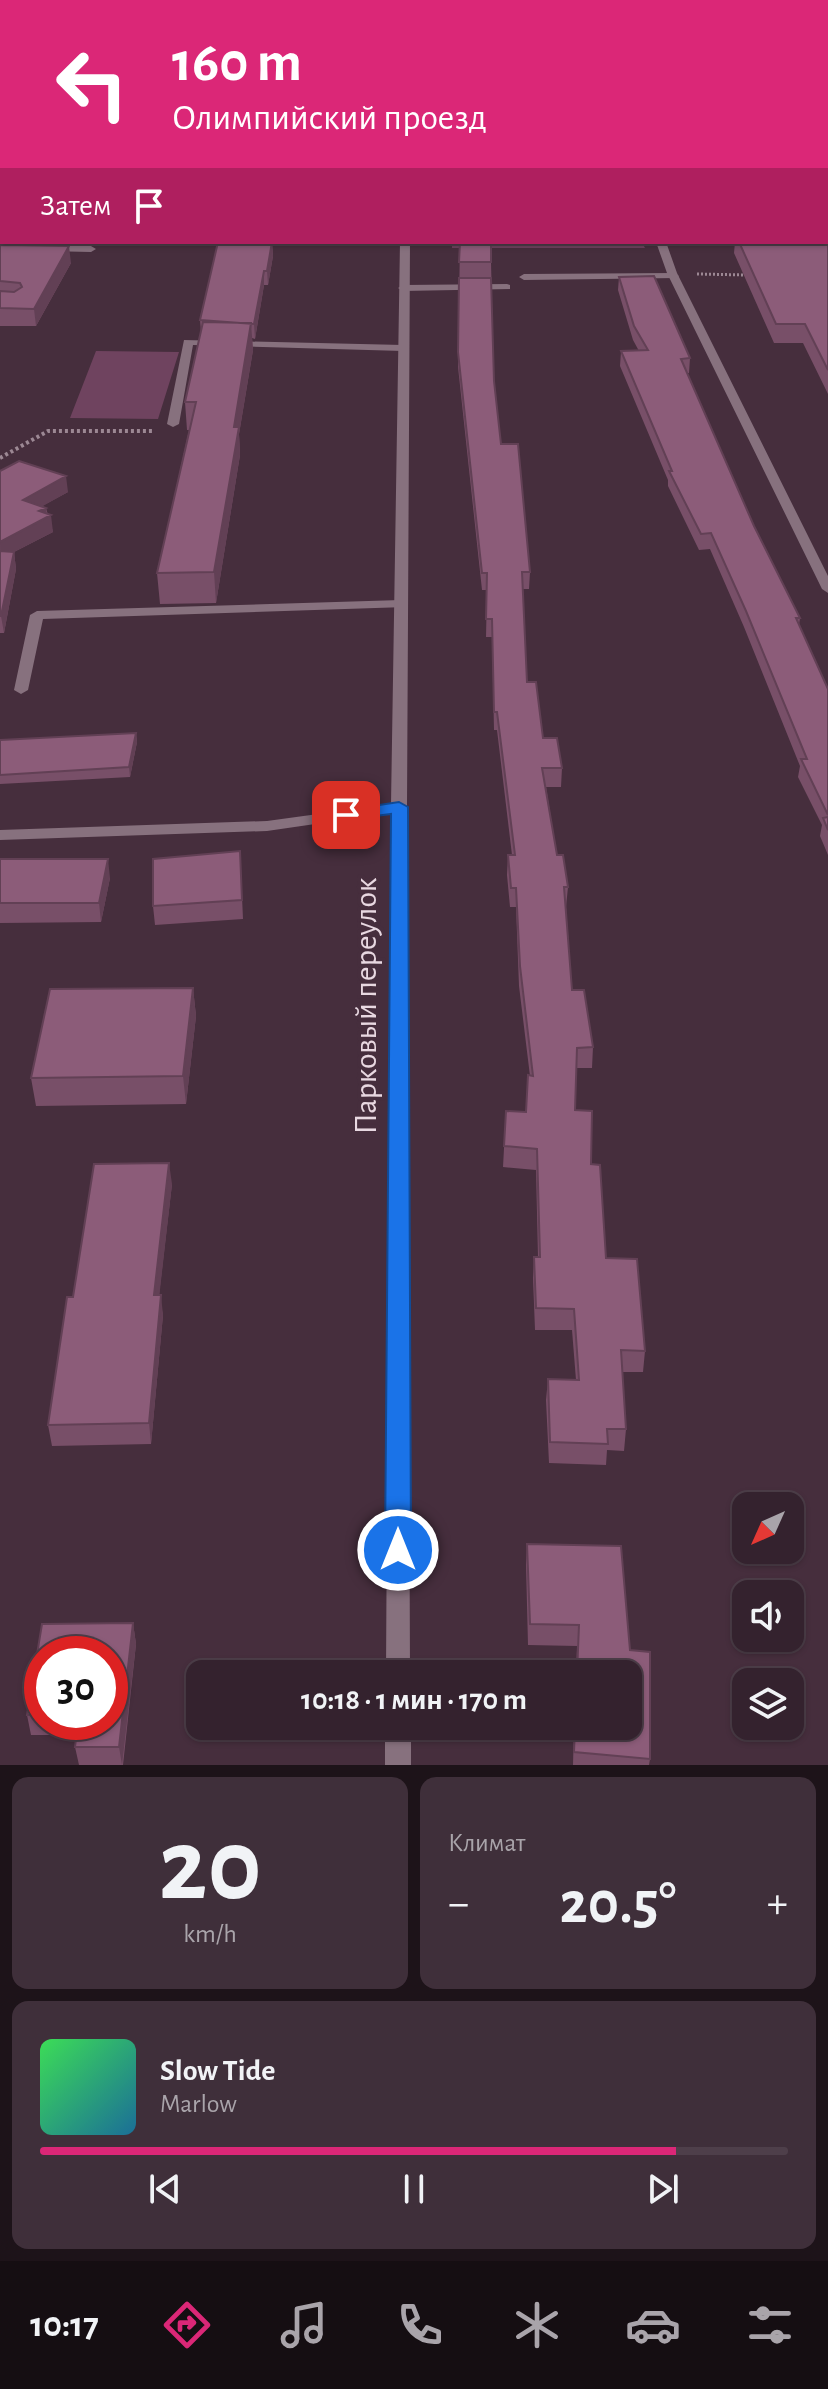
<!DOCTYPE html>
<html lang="ru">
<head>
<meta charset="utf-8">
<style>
  body { margin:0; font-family:"Alegreya Sans",sans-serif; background:#3f2f3a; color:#f1f3f6; height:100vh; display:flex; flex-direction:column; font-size:30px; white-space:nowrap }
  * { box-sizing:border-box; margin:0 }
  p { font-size:26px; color:#a9a4aa }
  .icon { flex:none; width:44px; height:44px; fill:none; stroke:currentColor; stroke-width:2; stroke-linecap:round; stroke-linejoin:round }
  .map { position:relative; height:1765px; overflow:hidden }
  .panel { display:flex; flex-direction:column; gap:12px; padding:12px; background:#1d1319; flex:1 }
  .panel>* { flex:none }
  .top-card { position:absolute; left:0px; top:0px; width:828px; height:244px; box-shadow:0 2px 6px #0004,0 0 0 2px #4e3f4a; background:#db2777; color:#fff; overflow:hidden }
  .needle { width:52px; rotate:225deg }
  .buttons { position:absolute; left:732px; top:1492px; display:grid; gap:16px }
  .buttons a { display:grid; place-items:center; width:72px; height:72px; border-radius:16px; background:#34222e; box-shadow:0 2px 6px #0004,0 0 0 2px #4e3f4a; font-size:40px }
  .speed { position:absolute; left:24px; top:1636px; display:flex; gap:16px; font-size:40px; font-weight:700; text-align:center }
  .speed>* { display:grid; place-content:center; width:104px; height:104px; border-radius:50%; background:#34222e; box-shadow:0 2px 6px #0004,0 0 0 2px #4e3f4a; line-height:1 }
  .speed .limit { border:12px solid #d22; background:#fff; color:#111 }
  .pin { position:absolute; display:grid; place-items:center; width:68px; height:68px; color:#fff; margin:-34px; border-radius:16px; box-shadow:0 4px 12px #0006 }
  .me { position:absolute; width:88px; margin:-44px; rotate:0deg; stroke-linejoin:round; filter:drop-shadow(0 0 6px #0008) }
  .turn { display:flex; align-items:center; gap:28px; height:168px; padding:0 40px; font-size:36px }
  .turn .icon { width:104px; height:104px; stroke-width:2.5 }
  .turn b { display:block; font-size:56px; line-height:68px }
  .then { display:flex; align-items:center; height:76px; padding:0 40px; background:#0003; gap:16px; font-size:30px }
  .big { font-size:60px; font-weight:700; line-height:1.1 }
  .panel .card { flex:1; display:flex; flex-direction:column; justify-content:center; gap:12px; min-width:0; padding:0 28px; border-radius:16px; background:#3f2f3a }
  .panel .dial { align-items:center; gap:0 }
  .dial b { font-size:104px; line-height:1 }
  .song { display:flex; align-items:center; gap:24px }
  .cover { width:96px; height:96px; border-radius:12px; background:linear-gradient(135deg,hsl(130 70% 55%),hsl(200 70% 35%)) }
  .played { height:8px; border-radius:4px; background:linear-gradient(90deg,#db2777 85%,#4e3f4a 85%) }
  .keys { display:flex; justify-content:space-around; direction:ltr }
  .heat { display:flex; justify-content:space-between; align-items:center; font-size:44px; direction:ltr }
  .panel .tiles { flex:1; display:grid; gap:12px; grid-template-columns:1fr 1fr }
  .card:last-child { grid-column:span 2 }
  .trip { position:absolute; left:186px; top:1660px; width:456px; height:80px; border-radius:16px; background:#34222e; box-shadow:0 2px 6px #0004,0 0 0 2px #4e3f4a; font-weight:700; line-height:80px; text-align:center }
  .tabs { display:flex; height:128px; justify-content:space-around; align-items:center; background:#150e12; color:#a9a4aa }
  .tabs .icon { width:56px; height:56px }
  .tabs .selected { color:#db2777 }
  .tabs b { font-size:36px; color:#f1f3f6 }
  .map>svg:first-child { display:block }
  .green { fill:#6f435f }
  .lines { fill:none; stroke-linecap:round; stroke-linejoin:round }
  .path-far1 { stroke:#9c8894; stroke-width:3; stroke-dasharray:2 2; stroke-linecap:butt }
  .path { stroke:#9c8894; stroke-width:4; stroke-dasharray:3 3; stroke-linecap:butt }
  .service { fill:#87717e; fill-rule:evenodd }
  .minor { fill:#87717e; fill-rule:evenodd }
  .wall { fill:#784f68; fill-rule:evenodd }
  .shaded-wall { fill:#624055 }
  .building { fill:#8c5c79; stroke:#624055; stroke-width:2 }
  .route { fill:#1a73e8; stroke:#114b97; stroke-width:2 }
  .labels { text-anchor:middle; stroke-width:8; stroke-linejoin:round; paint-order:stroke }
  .street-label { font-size:32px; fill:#e8d8e1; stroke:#462e3d }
</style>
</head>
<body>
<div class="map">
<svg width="828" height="1765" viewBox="0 0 828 1765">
  <rect width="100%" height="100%" fill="#462e3d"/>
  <path class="green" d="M 452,242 L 642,242 L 645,248 L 452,248 Z
    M 96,351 L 179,352 L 158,419 L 70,418 Z"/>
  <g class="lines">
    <path class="path-far1" d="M 619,242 L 642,244
      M 697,274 L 747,275"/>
    <path class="path" d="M 0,458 L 48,431 L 154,431"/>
    <path class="service" d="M 50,246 L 91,246 L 96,249 L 91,252 L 47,251 L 45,249 Z
      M 674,273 L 679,276 L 677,278 L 524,280 L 519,277 L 524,274 Z
      M 507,284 L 510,285 L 510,289 L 403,291 L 398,288 L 403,285 Z
      M 184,340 L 403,345 L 408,348 L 403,351 L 193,345 L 179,424 L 173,427 L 167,424 Z
      M 401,600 L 406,601 L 406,607 L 43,619 L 28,690 L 21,694 L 14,690 L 30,615 L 37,611 Z"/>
    <path class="minor" d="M 405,0 L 411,0 L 411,2 L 405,2 Z
      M 826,109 L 828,109 L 828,113 L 826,113 Z
      M 0,208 L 2,208 L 2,214 L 0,214 Z
      M 826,211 L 828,211 L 828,217 L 826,217 Z
      M 400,242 L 410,242 L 407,807 L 410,1674 L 386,1674 L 391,813 L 267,831 L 0,840 L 0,830 L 267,821 L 391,804 Z
      M 656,242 L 666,242 L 677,273 L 828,576 L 828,593 L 822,589 L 667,273 Z
      M 385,1726 L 411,1726 L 411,1765 L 385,1765 Z"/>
  </g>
  <path class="wall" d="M 0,0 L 2,2 L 2,178 L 0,178 Z
    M 713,0 L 828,0 L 828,84 L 826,81 L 826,2 L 714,2 Z
    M 826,136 L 828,140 L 828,175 L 826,175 Z
    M 828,235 L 828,394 L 803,343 L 774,343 L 734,253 L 735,242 L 826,242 Z
    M 272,242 L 273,256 L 268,285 L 264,285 L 255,339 L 252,338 L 253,350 L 239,434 L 240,455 L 216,603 L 160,604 L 157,573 L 189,430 L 187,430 L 185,402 L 201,332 L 200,320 Z
    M 460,242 L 491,262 L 494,381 L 501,444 L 530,572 L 529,589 L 523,589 L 527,682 L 543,738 L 562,768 L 561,787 L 546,787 L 557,855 L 568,887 L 566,907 L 572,990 L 593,1047 L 592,1068 L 576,1068 L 575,1110 L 591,1164 L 606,1258 L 645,1351 L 643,1372 L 622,1372 L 626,1429 L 624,1451 L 607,1450 L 606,1465 L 549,1463 L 546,1400 L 548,1379 L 576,1380 L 572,1330 L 535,1330 L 533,1278 L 534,1257 L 538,1257 L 536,1170 L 503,1167 L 506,1111 L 526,1112 L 530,1076 L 519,986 L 516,907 L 510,907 L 507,875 L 508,855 L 512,855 L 497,730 L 494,730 L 492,637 L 486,637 L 487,590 L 482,590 L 458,367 Z
    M 0,245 L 71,263 L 36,326 L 0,326 Z
    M 619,277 L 690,358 L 689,373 L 687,373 L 754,526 L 800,618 L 799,625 L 828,689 L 828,855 L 820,836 L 822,825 L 798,777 L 800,766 L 744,627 L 710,549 L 699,550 L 668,486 L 668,480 L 620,366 L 621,351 L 639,351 L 633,340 L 618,290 Z
    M 0,471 L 68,492 L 42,506 L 46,508 L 53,532 L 14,552 L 16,569 L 4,633 L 0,633 Z
    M 136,733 L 137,742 L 130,777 L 0,784 L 0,740 Z
    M 240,851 L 243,919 L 155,925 L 153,906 Z
    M 0,859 L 110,878 L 101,922 L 0,923 Z
    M 193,988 L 196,1016 L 186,1104 L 36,1106 L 31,1078 Z
    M 172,1184 L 159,1295 L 163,1315 L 151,1444 L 52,1446 L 48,1425 L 73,1297 Z
    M 527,1544 L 630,1650 L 650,1759 L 649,1765 L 573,1765 L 574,1726 L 628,1726 L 628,1674 L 576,1674 L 577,1646 L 528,1645 L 526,1565 Z
    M 133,1623 L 136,1644 L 123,1765 L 79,1765 L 75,1747 L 77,1735 L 31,1735 L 27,1715 L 42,1624 ZM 42,1654 L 110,1654 L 110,1722 L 42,1722 Z"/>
  <path class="shaded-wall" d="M 272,242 L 273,256 L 268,285 L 267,271 Z
    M 69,246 L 71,263 L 36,326 L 34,309 Z
    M 264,271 L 264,285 L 255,339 L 254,324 Z
    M 251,323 L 253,350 L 239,434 L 240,455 L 216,603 L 214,572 L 234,427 Z
    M 66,476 L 68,492 L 25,516 L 23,500 Z
    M 46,508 L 47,517 L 51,515 L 53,532 L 14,552 L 16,569 L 4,633 L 1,616 L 0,542 L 39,511 Z
    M 136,733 L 137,742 L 130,777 L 129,767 Z
    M 108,859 L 110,878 L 101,922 L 99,903 Z
    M 193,988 L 196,1016 L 186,1104 L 183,1076 Z
    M 169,1163 L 172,1184 L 157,1316 L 154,1295 Z
    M 161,1295 L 163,1315 L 151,1444 L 149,1423 Z
    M 133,1623 L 136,1644 L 122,1765 L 119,1747 Z"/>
  <path class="building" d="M 0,0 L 364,0 L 364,2 L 2,2 L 2,27 L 0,27 Z
    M 431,0 L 598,0 L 599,2 L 431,2 Z
    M 721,0 L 828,0 L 828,23 L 826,23 L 826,2 L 722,2 Z
    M 826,31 L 828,31 L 828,69 L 826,66 Z
    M 0,35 L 2,35 L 2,166 L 0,166 Z
    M 826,136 L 828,140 L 828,161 L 826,161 Z
    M 826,235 L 828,235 L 828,370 L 805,324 L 776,324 L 739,242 L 826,242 Z
    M 218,242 L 272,242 L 267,271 L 264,271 L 254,324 L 200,320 Z
    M 460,242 L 491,242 L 491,262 L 459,262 Z
    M 0,245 L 69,246 L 34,309 L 0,308 L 0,291 L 14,292 L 22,287 L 20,283 L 0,281 Z
    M 654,276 L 690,358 L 681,359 L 754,526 L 800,618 L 796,618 L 828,689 L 828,815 L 801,759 L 807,759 L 746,611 L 711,533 L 701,534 L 669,471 L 672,471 L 621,351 L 648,350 L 634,326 L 619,277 Z
    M 459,278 L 491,278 L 494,381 L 501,444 L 518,444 L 530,572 L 522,572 L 527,682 L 536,682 L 543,738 L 557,738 L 562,768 L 542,768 L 557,855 L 563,855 L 568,887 L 564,887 L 572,990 L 584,990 L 593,1047 L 577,1048 L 575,1110 L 592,1111 L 591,1164 L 600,1165 L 606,1258 L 637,1259 L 645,1351 L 621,1350 L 626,1429 L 607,1429 L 608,1444 L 550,1442 L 548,1379 L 579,1380 L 574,1309 L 536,1308 L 534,1257 L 540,1257 L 537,1149 L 504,1146 L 506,1111 L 526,1112 L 528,1075 L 533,1076 L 520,966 L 516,888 L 511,888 L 508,855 L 515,855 L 497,712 L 494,712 L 492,619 L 486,619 L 487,573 L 482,573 L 458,352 Z
    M 203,322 L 251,323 L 234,427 L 239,427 L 214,572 L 157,573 L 196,402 L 185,402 Z
    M 19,461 L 66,476 L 23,500 L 46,508 L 39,511 L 51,515 L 0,542 L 0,471 Z
    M 0,551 L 14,552 L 1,616 L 0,616 Z
    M 136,733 L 129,767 L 0,775 L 0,740 Z
    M 828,817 L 828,830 L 823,818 Z
    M 240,851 L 242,900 L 153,906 L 153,859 Z
    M 0,859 L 108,859 L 99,903 L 0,903 Z
    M 193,988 L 183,1076 L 31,1078 L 50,989 Z
    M 169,1163 L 154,1295 L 161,1295 L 149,1423 L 48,1425 L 67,1297 L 73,1297 L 94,1164 Z
    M 527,1544 L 621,1546 L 630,1650 L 650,1652 L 650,1759 L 574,1752 L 575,1726 L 628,1726 L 628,1674 L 577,1674 L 579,1625 L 530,1624 Z
    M 133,1623 L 119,1747 L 75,1747 L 78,1722 L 110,1722 L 110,1654 L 42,1654 L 42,1715 L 27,1715 L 42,1624 Z"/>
  <path class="route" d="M 399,802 L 408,807 L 411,1550 L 407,1558 L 398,1562 L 389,1558 L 385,1550 L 391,814 L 346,820 L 338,815 L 346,810 Z"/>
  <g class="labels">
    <g class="street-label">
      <text transform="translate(365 1006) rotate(-90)" y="11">Парковый переулок</text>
    </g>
  </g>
</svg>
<div class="buttons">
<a><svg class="needle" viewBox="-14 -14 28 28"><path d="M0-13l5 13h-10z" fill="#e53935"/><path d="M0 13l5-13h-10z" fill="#a9a4aa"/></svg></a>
<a><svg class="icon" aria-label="sound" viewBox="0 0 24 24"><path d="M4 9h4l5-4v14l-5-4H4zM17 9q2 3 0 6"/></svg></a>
<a><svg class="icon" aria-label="layers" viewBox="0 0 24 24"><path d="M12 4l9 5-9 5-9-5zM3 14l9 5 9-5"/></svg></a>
</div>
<div class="speed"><div class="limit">30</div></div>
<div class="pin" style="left:346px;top:815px;background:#d93025"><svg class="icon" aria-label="arrive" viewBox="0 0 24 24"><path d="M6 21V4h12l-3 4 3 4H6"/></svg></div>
<svg class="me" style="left:398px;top:1550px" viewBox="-20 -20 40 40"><circle r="17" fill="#1a73e8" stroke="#fff" stroke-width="3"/><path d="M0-11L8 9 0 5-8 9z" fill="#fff"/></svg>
<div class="trip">10:18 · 1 мин · 170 m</div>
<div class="top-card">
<div class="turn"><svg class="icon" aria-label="left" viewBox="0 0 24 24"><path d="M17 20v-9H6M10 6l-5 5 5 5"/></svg><div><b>160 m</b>Олимпийский проезд</div></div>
<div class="then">Затем<svg class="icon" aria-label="arrive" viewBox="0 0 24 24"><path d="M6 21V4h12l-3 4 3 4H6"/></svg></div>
</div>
</div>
<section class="panel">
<div class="tiles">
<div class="card dial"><b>20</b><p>km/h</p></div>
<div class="card"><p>Климат</p>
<div class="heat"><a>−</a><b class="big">20.5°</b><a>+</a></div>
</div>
<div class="card">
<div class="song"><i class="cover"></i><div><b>Slow Tide</b><p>Marlow</p></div></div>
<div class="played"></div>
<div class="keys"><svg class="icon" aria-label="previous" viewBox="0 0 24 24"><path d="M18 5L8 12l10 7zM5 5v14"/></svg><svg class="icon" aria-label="pause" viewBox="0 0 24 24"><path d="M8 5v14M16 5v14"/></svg><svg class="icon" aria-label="next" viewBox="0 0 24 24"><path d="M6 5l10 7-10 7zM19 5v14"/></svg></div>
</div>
</div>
</section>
<nav class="tabs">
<b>10:17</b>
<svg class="icon selected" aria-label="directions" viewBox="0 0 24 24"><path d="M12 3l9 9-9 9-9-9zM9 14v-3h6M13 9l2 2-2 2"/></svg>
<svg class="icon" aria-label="music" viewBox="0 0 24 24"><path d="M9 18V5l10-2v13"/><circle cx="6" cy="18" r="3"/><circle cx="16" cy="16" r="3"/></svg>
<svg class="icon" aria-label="phone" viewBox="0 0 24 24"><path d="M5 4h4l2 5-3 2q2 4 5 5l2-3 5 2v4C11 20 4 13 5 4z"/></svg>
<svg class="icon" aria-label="climate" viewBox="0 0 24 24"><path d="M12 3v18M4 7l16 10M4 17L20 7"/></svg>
<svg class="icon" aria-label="car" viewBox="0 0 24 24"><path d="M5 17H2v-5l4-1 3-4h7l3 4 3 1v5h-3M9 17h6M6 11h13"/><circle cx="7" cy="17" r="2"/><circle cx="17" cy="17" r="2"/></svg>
<svg class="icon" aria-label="filters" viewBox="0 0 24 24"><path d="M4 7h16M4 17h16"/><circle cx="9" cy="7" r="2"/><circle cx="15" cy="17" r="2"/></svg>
</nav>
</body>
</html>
